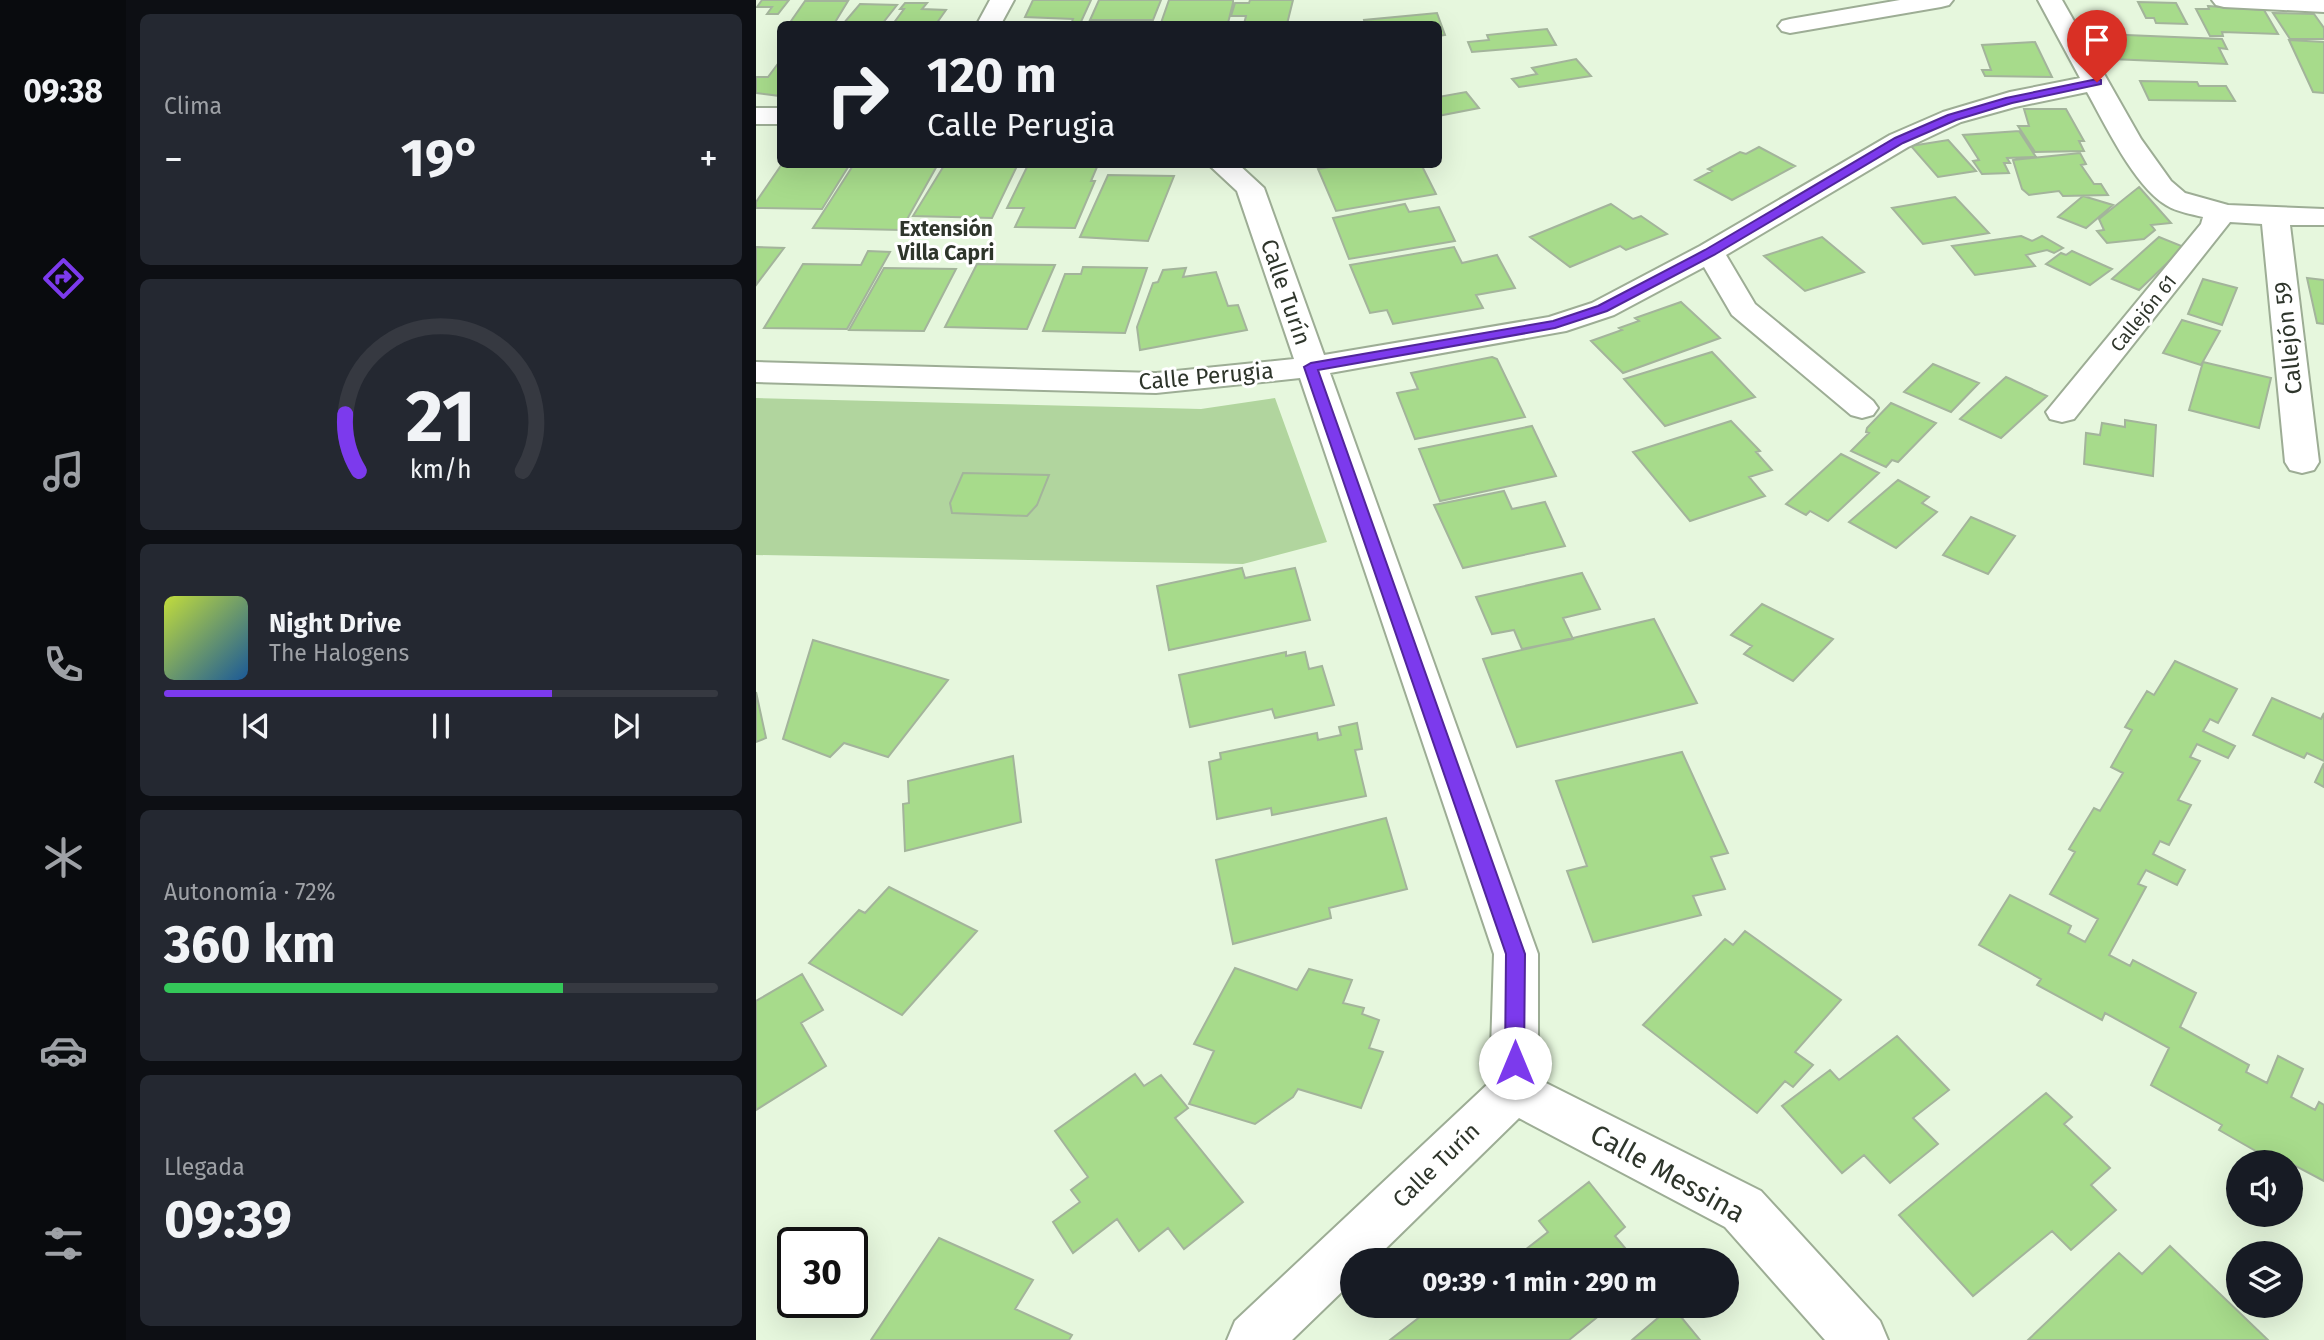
<!DOCTYPE html>
<html lang="es">
<head>
<meta charset="utf-8">
<style>
  body { margin:0; font-family:"Fira Sans",sans-serif; background:#242831; color:#f1f3f6; height:100vh; display:flex; flex-direction:column; font-size:26px; white-space:nowrap }
  * { box-sizing:border-box; margin:0 }
  p { font-size:23px; color:#9ea1a6 }
  .icon { flex:none; width:38px; height:38px; fill:none; stroke:currentColor; stroke-width:2; stroke-linecap:round; stroke-linejoin:round }
  .map { position:relative; flex:1; overflow:hidden }
  .side { display:flex; flex-direction:column; gap:14px; padding:14px; background:#0d0f14; width:630px }
  .side>* { flex:none }
  .hud { position:absolute; left:21px; top:21px; width:665px; height:147px; border-radius:10px; box-shadow:0 7px 28px #0002; background:#171b24; color:#f1f3f6; overflow:hidden }
  .fabs { position:absolute; left:1470px; top:1150px; display:grid; gap:14px }
  .fabs a { display:grid; place-items:center; width:77px; height:77px; border-radius:50%; background:#171b24; box-shadow:0 7px 28px #0002; font-size:35px }
  .speed { position:absolute; left:21px; top:1227px; display:flex; gap:14px; font-size:35px; font-weight:700; text-align:center }
  .speed>* { display:grid; place-content:center; width:91px; height:91px; border-radius:50%; background:#171b24; box-shadow:0 7px 28px #0002; line-height:1 }
  .speed .limit { border:4px solid #111; border-radius:10px; background:#fff; color:#111 }
  .pin { position:absolute; display:grid; place-items:center; width:60px; height:60px; color:#fff; margin:-72px -30px; border-radius:50% 50% 50% 0; rotate:-45deg; box-shadow:0 0 7px #0007 }
  .pin .icon { rotate:45deg }
  .me { position:absolute; width:77px; margin:-38px; rotate:0deg; stroke-linejoin:round; filter:drop-shadow(0 0 5px #0008) }
  .turn { display:flex; align-items:center; gap:24px; height:147px; padding:0 35px; font-size:32px }
  .turn .icon { width:91px; height:91px; stroke-width:2.5 }
  .turn b { display:block; font-size:49px; line-height:60px }
  .big { font-size:52px; font-weight:700; line-height:1.1 }
  .side .widget { flex:1; display:flex; flex-direction:column; justify-content:center; gap:10px; min-width:0; padding:0 24px; border-radius:10px; background:#242831 }
  .side .dial { align-items:center; gap:0 }
  .dial svg { height:182px; overflow:visible; fill:none; stroke:#363941; stroke-width:7; stroke-linecap:round; text-anchor:middle }
  .dial text { fill:#f1f3f6; stroke:none }
  .song { display:flex; align-items:center; gap:21px }
  .cover { width:84px; height:84px; border-radius:10px; background:linear-gradient(135deg,hsl(70 70% 55%),hsl(210 70% 35%)) }
  .played { height:7px; border-radius:4px; background:linear-gradient(90deg,#7c3aed 70%,#363941 70%) }
  .keys { display:flex; justify-content:space-around; direction:ltr }
  .heat { display:flex; justify-content:space-between; align-items:center; font-size:38px; direction:ltr }
  .charge { height:10px; border-radius:5px; background:linear-gradient(90deg,#34c759 72%,#363941 0) }
  .trip { position:absolute; left:584px; top:1248px; width:399px; height:70px; border-radius:35px; background:#171b24; box-shadow:0 7px 28px #0002; font-weight:700; line-height:70px; text-align:center }
  main { display:flex; flex:1; min-height:0 }
  .dock { display:flex; flex-direction:column; width:126px; justify-content:space-around; align-items:center; background:#090b0e; color:#9ea1a6 }
  .dock .icon { width:49px; height:49px }
  .dock .active { color:#7c3aed }
  .dock b { font-size:32px; color:#f1f3f6 }
  .map>svg:first-child { display:block }
  .green { fill:#b1d59e }
  .building { fill:#a7db8b; stroke:#a3b49b; stroke-width:2 }
  .lines { fill:none; stroke-linecap:round; stroke-linejoin:round }
  .minor-casing { stroke:#9dad95; stroke-width:4 }
  .minor { fill:#fff; fill-rule:evenodd }
  .route { fill:#7c3aed; stroke:#51269a; stroke-width:2 }
  .labels { text-anchor:middle; stroke-width:6; stroke-linejoin:round; paint-order:stroke }
  .far-street-label { font-size:19px; fill:#2e352b; stroke:#fff }
  .far-neighbourhood-label { font-size:21px; font-weight:bold; fill:#2e352b; stroke:#fff }
  .street-label { font-size:23px; fill:#2e352b; stroke:#fff }
  .near-street-label { font-size:28px; fill:#2e352b; stroke:#fff }
</style>
</head>
<body>
<main>
<nav class="dock">
<b>09:38</b>
<svg class="icon active" aria-label="directions" viewBox="0 0 24 24"><path d="M12 3l9 9-9 9-9-9zM9 14v-3h6M13 9l2 2-2 2"/></svg>
<svg class="icon" aria-label="music" viewBox="0 0 24 24"><path d="M9 18V5l10-2v13"/><circle cx="6" cy="18" r="3"/><circle cx="16" cy="16" r="3"/></svg>
<svg class="icon" aria-label="phone" viewBox="0 0 24 24"><path d="M5 4h4l2 5-3 2q2 4 5 5l2-3 5 2v4C11 20 4 13 5 4z"/></svg>
<svg class="icon" aria-label="climate" viewBox="0 0 24 24"><path d="M12 3v18M4 7l16 10M4 17L20 7"/></svg>
<svg class="icon" aria-label="car" viewBox="0 0 24 24"><path d="M5 17H2v-5l4-1 3-4h7l3 4 3 1v5h-3M9 17h6M6 11h13"/><circle cx="7" cy="17" r="2"/><circle cx="17" cy="17" r="2"/></svg>
<svg class="icon" aria-label="filters" viewBox="0 0 24 24"><path d="M4 7h16M4 17h16"/><circle cx="9" cy="7" r="2"/><circle cx="15" cy="17" r="2"/></svg>
</nav>
<section class="side">
<div class="widget"><p>Clima</p>
<div class="heat"><a>−</a><b class="big">19°</b><a>+</a></div>
</div>
<div class="widget dial"><svg viewBox="0 0 100 80">
<path d="M14 69A42 42 0 1 1 86 69"/>
<path d="M14 69A42 42 0 0 1 8 44" stroke="#7c3aed"/>
<text x="50" y="56" font-size="32" font-weight="700">21</text>
<text x="50" y="72" font-size="11">km/h</text>
</svg></div>
<div class="widget">
<div class="song"><i class="cover"></i><div><b>Night Drive</b><p>The Halogens</p></div></div>
<div class="played"></div>
<div class="keys"><svg class="icon" aria-label="previous" viewBox="0 0 24 24"><path d="M18 5L8 12l10 7zM5 5v14"/></svg><svg class="icon" aria-label="pause" viewBox="0 0 24 24"><path d="M8 5v14M16 5v14"/></svg><svg class="icon" aria-label="next" viewBox="0 0 24 24"><path d="M6 5l10 7-10 7zM19 5v14"/></svg></div>
</div>
<div class="widget"><p>Autonomía · 72%</p><b class="big">360 km</b><div class="charge"></div></div>
<div class="widget"><p>Llegada</p><b class="big">09:39</b></div>
</section>
<div class="map">
<svg width="1568" height="1340" viewBox="0 0 1568 1340">
  <rect width="100%" height="100%" fill="#e6f7dd"/>
  <path class="green" d="M 0,398 L 445,409 L 519,398 L 571,542 L 487,564 L 0,555 Z"/>
  <path class="building" d="M 6,0 L 33,0 L 22,14 L 11,14 L 16,7 L 1,7 Z
    M 277,0 L 335,0 L 324,24 L 315,24 L 317,19 L 269,17 Z
    M 343,0 L 405,0 L 397,20 L 334,20 Z
    M 413,0 L 477,0 L 477,3 L 472,23 L 405,23 Z
    M 494,0 L 537,0 L 531,24 L 488,24 L 490,16 L 475,16 L 479,3 L 493,3 Z
    M 49,1 L 92,1 L 78,24 L 33,24 Z
    M 1382,2 L 1420,3 L 1431,24 L 1400,23 L 1398,18 L 1390,18 Z
    M 149,3 L 171,3 L 166,9 L 190,10 L 180,24 L 137,24 L 148,9 L 144,9 Z
    M 104,4 L 141,5 L 126,24 L 87,24 Z
    M 1452,6 L 1508,10 L 1522,34 L 1466,32 L 1467,36 L 1454,36 L 1440,9 L 1453,9 Z
    M 681,13 L 689,35 L 682,36 L 682,24 L 609,24 L 608,20 Z
    M 1517,13 L 1558,14 L 1568,28 L 1568,39 L 1534,39 Z
    M 791,29 L 800,45 L 716,52 L 712,42 L 733,40 L 731,35 Z
    M 1346,34 L 1466,39 L 1471,49 L 1463,48 L 1471,64 L 1355,59 Z
    M 1533,40 L 1568,42 L 1568,93 L 1557,92 Z
    M 1279,42 L 1296,77 L 1229,76 L 1226,70 L 1235,70 L 1226,45 Z
    M 820,59 L 835,76 L 763,87 L 756,79 L 781,74 L 776,68 Z
    M 24,61 L 24,96 L 0,93 L 0,77 L 12,77 Z
    M 1384,81 L 1441,82 L 1443,86 L 1470,86 L 1479,101 L 1393,100 Z
    M 710,92 L 723,108 L 682,116 L 682,97 Z
    M 1268,109 L 1310,109 L 1328,141 L 1323,141 L 1328,151 L 1279,152 L 1262,126 L 1273,126 Z
    M 1263,131 L 1280,157 L 1251,158 L 1254,163 L 1248,163 L 1253,173 L 1226,174 L 1217,161 L 1223,160 L 1207,135 Z
    M 1192,140 L 1220,171 L 1182,177 L 1155,146 Z
    M 1003,147 L 1039,166 L 976,200 L 939,180 L 956,171 L 952,169 L 984,152 L 990,154 Z
    M 1324,153 L 1330,164 L 1325,165 L 1338,184 L 1345,184 L 1352,195 L 1307,196 L 1303,191 L 1273,195 L 1266,189 L 1257,160 Z
    M 26,164 L 94,164 L 66,209 L 0,208 L 0,202 Z
    M 98,164 L 182,164 L 145,230 L 57,228 Z
    M 189,164 L 262,164 L 236,218 L 157,216 Z
    M 591,164 L 665,164 L 680,194 L 580,211 L 562,169 Z
    M 271,167 L 341,167 L 335,181 L 339,181 L 319,228 L 259,227 L 268,208 L 251,208 Z
    M 352,175 L 418,176 L 392,241 L 324,237 Z
    M 1383,187 L 1415,223 L 1395,225 L 1399,230 L 1388,239 L 1351,243 L 1341,231 L 1348,230 L 1343,219 Z
    M 1327,196 L 1357,205 L 1330,228 L 1302,217 Z
    M 1199,197 L 1233,233 L 1167,244 L 1136,208 Z
    M 649,204 L 653,212 L 683,207 L 699,241 L 593,259 L 577,218 Z
    M 855,204 L 877,219 L 885,216 L 911,234 L 870,250 L 864,246 L 814,267 L 774,237 Z
    M 1265,236 L 1276,241 L 1286,236 L 1307,248 L 1298,253 L 1291,250 L 1270,255 L 1279,266 L 1219,275 L 1196,246 Z
    M 1066,237 L 1108,272 L 1049,291 L 1008,256 Z
    M 1403,237 L 1428,247 L 1383,290 L 1356,279 Z
    M 0,247 L 28,248 L 0,285 Z
    M 698,247 L 706,263 L 741,255 L 759,288 L 720,295 L 727,308 L 637,324 L 631,310 L 614,313 L 594,265 Z
    M 112,251 L 134,252 L 91,329 L 8,328 L 47,264 L 105,265 Z
    M 1316,251 L 1356,269 L 1334,285 L 1290,264 L 1305,253 L 1310,255 Z
    M 221,264 L 299,265 L 271,329 L 189,327 Z
    M 327,267 L 391,268 L 369,333 L 287,331 L 309,274 L 325,274 Z
    M 128,268 L 200,269 L 168,331 L 93,330 Z
    M 430,268 L 427,277 L 460,272 L 472,306 L 482,305 L 491,330 L 384,350 L 381,327 L 397,283 L 402,282 L 407,270 Z
    M 1551,278 L 1568,280 L 1568,324 L 1561,323 Z
    M 1447,279 L 1481,288 L 1466,325 L 1432,314 Z
    M 925,302 L 964,338 L 867,373 L 835,341 L 866,330 L 863,328 L 883,321 L 879,318 Z
    M 1426,320 L 1464,331 L 1445,365 L 1407,353 Z
    M 956,352 L 999,397 L 909,426 L 868,379 Z
    M 736,357 L 741,359 L 769,417 L 659,439 L 641,393 L 662,389 L 655,373 Z
    M 1447,362 L 1515,378 L 1503,428 L 1433,410 Z
    M 1177,364 L 1223,383 L 1195,412 L 1148,392 Z
    M 1250,377 L 1291,396 L 1245,438 L 1204,419 Z
    M 1135,403 L 1180,423 L 1142,462 L 1136,460 L 1130,467 L 1095,451 L 1113,433 L 1110,432 L 1111,428 Z
    M 1369,420 L 1400,425 L 1397,476 L 1328,464 L 1330,433 L 1344,435 L 1346,423 L 1369,427 Z
    M 975,421 L 1004,451 L 1000,452 L 1016,470 L 993,477 L 1009,496 L 934,521 L 877,452 Z
    M 776,426 L 800,476 L 684,501 L 663,449 Z
    M 1085,454 L 1123,473 L 1072,521 L 1054,511 L 1050,515 L 1030,504 Z
    M 207,473 L 293,475 L 281,505 L 271,516 L 196,513 L 194,503 Z
    M 1142,480 L 1173,497 L 1166,503 L 1181,512 L 1140,548 L 1093,522 Z
    M 748,491 L 756,509 L 789,502 L 809,546 L 707,568 L 678,505 Z
    M 1215,517 L 1259,536 L 1232,574 L 1187,555 Z
    M 486,568 L 489,578 L 539,568 L 554,620 L 413,650 L 401,586 Z
    M 826,573 L 844,609 L 807,618 L 817,639 L 766,649 L 758,630 L 736,634 L 720,597 Z
    M 1006,604 L 1077,639 L 1037,681 L 988,654 L 996,646 L 975,635 Z
    M 898,619 L 941,703 L 761,747 L 727,659 Z
    M 57,640 L 192,680 L 132,757 L 88,743 L 74,757 L 27,739 Z
    M 530,652 L 530,656 L 549,652 L 553,669 L 566,666 L 578,705 L 519,718 L 516,709 L 434,727 L 423,675 Z
    M 1419,661 L 1481,689 L 1462,723 L 1454,719 L 1447,731 L 1479,746 L 1472,758 L 1441,744 L 1434,757 L 1444,761 L 1422,800 L 1435,805 L 1413,845 L 1404,841 L 1397,854 L 1429,870 L 1421,885 L 1390,870 L 1382,884 L 1390,887 L 1353,955 L 1374,966 L 1377,960 L 1440,993 L 1424,1027 L 1493,1065 L 1490,1072 L 1511,1083 L 1522,1056 L 1547,1069 L 1535,1097 L 1559,1110 L 1563,1102 L 1568,1105 L 1568,1181 L 1538,1165 L 1535,1171 L 1535,1162 L 1519,1162 L 1463,1130 L 1466,1125 L 1395,1085 L 1413,1048 L 1349,1013 L 1346,1020 L 1281,985 L 1285,979 L 1223,945 L 1254,895 L 1315,926 L 1312,933 L 1329,942 L 1342,919 L 1294,894 L 1319,852 L 1313,849 L 1338,808 L 1344,811 L 1367,773 L 1355,767 L 1376,730 L 1369,727 L 1391,691 L 1398,695 Z
    M 0,692 L 10,738 L 0,742 Z
    M 1516,698 L 1565,719 L 1568,713 L 1568,761 L 1551,753 L 1548,758 L 1497,735 Z
    M 601,723 L 606,749 L 599,750 L 610,796 L 516,815 L 515,808 L 461,819 L 453,762 L 465,759 L 464,753 L 561,733 L 562,740 L 585,735 L 583,727 Z
    M 926,752 L 972,853 L 955,857 L 969,889 L 937,896 L 945,915 L 837,942 L 811,871 L 831,866 L 800,781 Z
    M 257,756 L 265,822 L 149,851 L 147,804 L 153,803 L 152,781 Z
    M 1568,763 L 1568,787 L 1559,782 Z
    M 630,818 L 651,889 L 573,908 L 575,918 L 477,944 L 460,860 Z
    M 133,887 L 221,931 L 146,1015 L 53,963 L 103,910 L 109,913 Z
    M 989,931 L 1085,1000 L 1039,1052 L 1057,1065 L 1037,1087 L 1029,1081 L 1001,1113 L 887,1025 L 969,939 L 977,945 Z
    M 479,968 L 541,990 L 553,969 L 596,980 L 587,1003 L 608,1008 L 606,1014 L 623,1020 L 613,1048 L 627,1052 L 605,1108 L 542,1089 L 537,1097 L 499,1124 L 433,1104 L 458,1051 L 438,1044 Z
    M 46,974 L 67,1010 L 45,1023 L 70,1066 L 0,1110 L 0,1001 Z
    M 1141,1036 L 1193,1090 L 1157,1118 L 1182,1144 L 1134,1183 L 1108,1155 L 1086,1173 L 1026,1106 L 1074,1070 L 1083,1080 Z
    M 379,1074 L 388,1086 L 405,1075 L 432,1108 L 419,1118 L 487,1202 L 428,1249 L 412,1228 L 383,1251 L 361,1219 L 317,1253 L 297,1222 L 324,1202 L 315,1190 L 332,1177 L 299,1131 Z
    M 1290,1093 L 1316,1117 L 1308,1124 L 1354,1168 L 1335,1185 L 1360,1210 L 1315,1250 L 1296,1231 L 1217,1296 L 1143,1215 Z
    M 833,1182 L 869,1227 L 859,1236 L 879,1260 L 756,1260 L 792,1232 L 783,1221 Z
    M 183,1238 L 277,1280 L 259,1309 L 316,1335 L 313,1340 L 115,1340 Z
    M 1414,1246 L 1512,1340 L 1272,1340 L 1363,1253 L 1386,1274 Z
    M 678,1306 L 855,1306 L 813,1340 L 634,1340 Z
    M 916,1306 L 944,1340 L 876,1340 Z"/>
  <g class="lines">
    <g class="minor-casing">
      <path id="minor" d="M 234,0 L 258,0 L 245,24 L 221,24 Z
        M 1144,0 L 1197,0 L 1193,5 L 1185,7 L 1034,33 L 1026,31 L 1022,26 L 1026,21 L 1034,19 Z
        M 1282,0 L 1306,0 L 1385,139 L 1415,181 L 1429,193 L 1472,205 L 1568,209 L 1568,225 L 1534,225 L 1563,462 L 1558,470 L 1546,473 L 1534,470 L 1529,462 L 1506,224 L 1474,222 L 1318,419 L 1306,422 L 1294,419 L 1290,412 L 1445,224 L 1447,217 C 1435,214 1421,212 1410,205 C 1378,186 1349,124 1331,92 L 1259,107 L 1205,122 L 1152,147 L 970,255 L 999,304 L 1117,401 L 1122,408 L 1117,415 L 1106,418 L 1095,415 L 976,315 L 948,267 L 858,315 L 810,331 L 574,373 L 782,954 L 782,1079 L 1005,1191 L 1124,1321 L 1132,1340 L 1069,1340 L 969,1227 L 763,1118 L 618,1260 L 597,1260 L 597,1281 L 536,1340 L 471,1340 L 479,1321 L 734,1082 L 738,954 L 544,378 L 400,393 L 0,382 L 0,362 L 400,373 L 538,359 L 481,191 L 452,164 L 482,164 L 508,188 L 568,355 L 793,317 L 836,303 L 944,246 L 1134,135 L 1187,112 L 1254,92 L 1324,78 Z
        M 1456,0 L 1568,0 L 1568,12 L 1468,7 L 1460,5 Z
        M 0,108 L 24,108 L 24,124 L 0,124 Z"/>
    </g>
    <use href="#minor" class="minor"/>
  </g>
  <path class="route" d="M 1341,79 L 1345,80 L 1345,84 L 1256,103 L 1200,120 L 1147,143 L 958,255 L 851,311 L 799,328 L 562,370 L 769,954 L 768,1063 L 766,1070 L 759,1072 L 752,1070 L 749,1063 L 750,954 L 548,367 L 555,363 L 797,321 L 842,306 L 949,250 L 1139,138 L 1192,115 L 1250,98 Z"/>
  <g class="labels">
    <g class="far-street-label">
      <text transform="translate(1387 313) rotate(-51)" y="7">Callejón 61</text>
    </g>
    <g class="far-neighbourhood-label">
      <text x="190" y="236">Extensión<tspan x="190" dy="24">Villa Capri</tspan></text>
    </g>
    <g class="street-label">
      <text transform="translate(530 292) rotate(71)" y="8">Calle Turín</text>
      <text transform="translate(1532 338) rotate(-96)" y="8">Callejón 59</text>
      <text transform="translate(450 376) rotate(-5)" y="8">Calle Perugia</text>
      <text transform="translate(680 1165) rotate(-44)" y="8">Calle Turín</text>
    </g>
    <g class="near-street-label">
      <text transform="translate(912 1173) rotate(29)" y="10">Calle Messina</text>
    </g>
  </g>
</svg>
<div class="fabs">
<a><svg class="icon" aria-label="sound" viewBox="0 0 24 24"><path d="M4 9h4l5-4v14l-5-4H4zM17 9q2 3 0 6"/></svg></a>
<a><svg class="icon" aria-label="layers" viewBox="0 0 24 24"><path d="M12 4l9 5-9 5-9-5zM3 14l9 5 9-5"/></svg></a>
</div>
<div class="speed"><div class="limit">30</div></div>
<div class="pin" style="left:1341px;top:82px;background:#d93025"><svg class="icon" aria-label="arrive" viewBox="0 0 24 24"><path d="M6 21V4h12l-3 4 3 4H6"/></svg></div>
<svg class="me" style="left:759px;top:1063px" viewBox="-20 -20 40 40"><circle r="19" fill="#fff"/><path d="M0-13L10 11 0 6-10 11z" fill="#7c3aed"/></svg>
<div class="trip">09:39 · 1 min · 290 m</div>
<div class="hud">
<div class="turn"><svg class="icon" aria-label="right" viewBox="0 0 24 24"><path d="M7 20v-9h11M14 6l5 5-5 5"/></svg><div><b>120 m</b>Calle Perugia</div></div>
</div>
</div>
</main>
</body>
</html>
